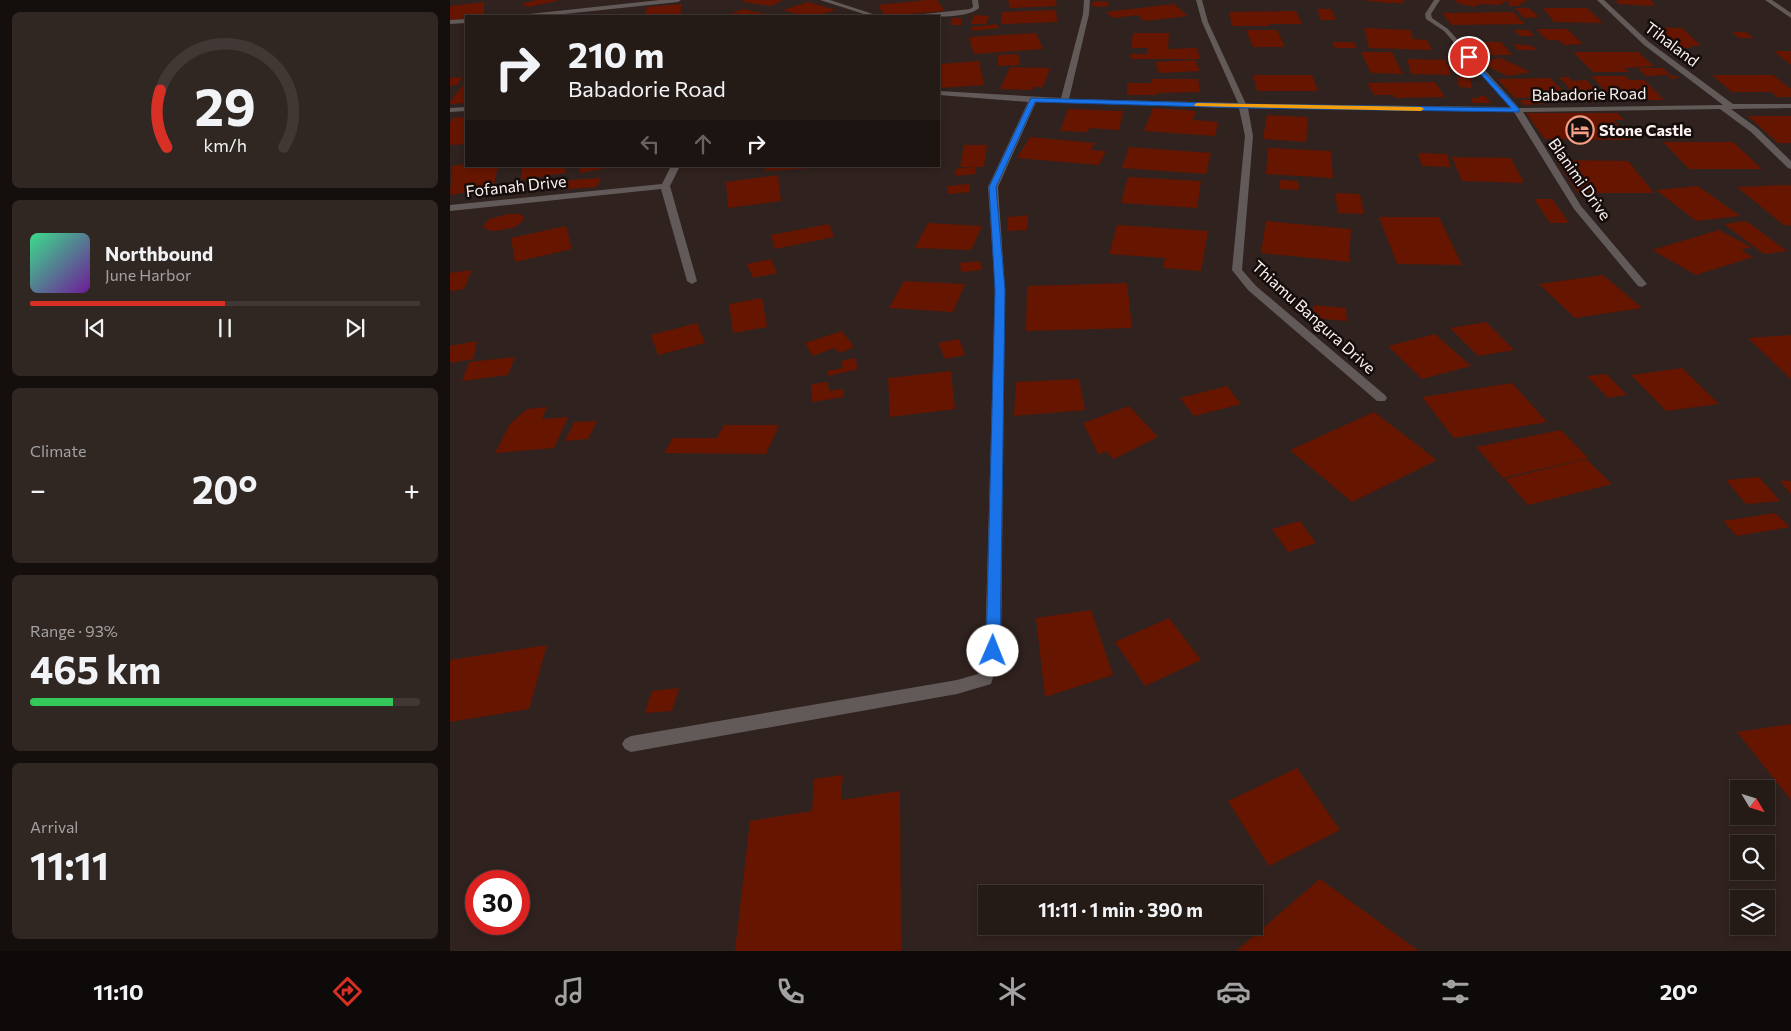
<!DOCTYPE html>
<html lang="en">
<head>
<meta charset="utf-8">
<style>
  body { margin:0; font-family:Commissioner,sans-serif; background:#302723; color:#f1f3f6; height:100vh; display:flex; flex-direction:column; font-size:19px; white-space:nowrap }
  * { box-sizing:border-box; margin:0 }
  p { font-size:16px; color:#a3a1a1 }
  .icon { flex:none; width:28px; height:28px; fill:none; stroke:currentColor; stroke-width:2; stroke-linecap:round; stroke-linejoin:round }
  .map { position:relative; flex:1; overflow:hidden }
  .drawer { display:flex; flex-direction:column; gap:12px; padding:12px; background:#140e0c; width:450px }
  .drawer>* { flex:none }
  .hud { position:absolute; left:15px; top:15px; width:475px; height:152px; border-radius:0px; box-shadow:0 2px 8px #0003,0 0 0 1px #413835; background:#241a16; color:#f1f3f6; overflow:hidden }
  .needle { width:32px; rotate:128deg }
  .fabs { position:absolute; left:1280px; top:780px; display:grid; gap:10px }
  .fabs a { display:grid; place-items:center; width:45px; height:45px; border-radius:0px; background:#241a16; box-shadow:0 2px 8px #0003,0 0 0 1px #413835; font-size:25px }
  .speed { position:absolute; left:15px; top:870px; display:flex; gap:10px; font-size:25px; font-weight:700; text-align:center }
  .speed>* { display:grid; place-content:center; width:65px; height:65px; border-radius:50%; background:#241a16; box-shadow:0 2px 8px #0003,0 0 0 1px #413835; line-height:1 }
  .speed .limit { border:8px solid #d22; background:#fff; color:#111 }
  .pin { position:absolute; display:grid; place-items:center; width:42px; height:42px; color:#fff; margin:-21px; border:2px solid #fff; border-radius:50%; box-shadow:0 1px 5px #0007 }
  .me { position:absolute; width:55px; margin:-28px; rotate:1deg; stroke-linejoin:round; filter:drop-shadow(0 0 4px #0008) }
  .turn { display:flex; align-items:center; gap:18px; height:105px; padding:0 20px; font-size:22px }
  .turn .icon { width:65px; height:65px; stroke-width:2.5 }
  .turn b { display:block; font-size:35px; line-height:42px }
  .lanes { display:flex; align-items:center; height:48px; padding:0 20px; background:#0003; justify-content:center; gap:25px; direction:ltr }
  .lanes .off { opacity:.35 }
  .big { font-size:38px; font-weight:700; line-height:1.1 }
  .drawer .widget { flex:1; display:flex; flex-direction:column; justify-content:center; gap:8px; min-width:0; padding:0 18px; border-radius:8px; background:#302723 }
  .drawer .dial { align-items:center; gap:0 }
  .dial svg { height:130px; overflow:visible; fill:none; stroke:#413835; stroke-width:7; stroke-linecap:round; text-anchor:middle }
  .dial text { fill:#f1f3f6; stroke:none }
  .song { display:flex; align-items:center; gap:15px }
  .cover { width:60px; height:60px; border-radius:8px; background:linear-gradient(135deg,hsl(150 70% 55%),hsl(280 70% 35%)) }
  .played { height:5px; border-radius:2px; background:linear-gradient(90deg,#d93025 50%,#413835 50%) }
  .keys { display:flex; justify-content:space-around; direction:ltr }
  .heat { display:flex; justify-content:space-between; align-items:center; font-size:28px; direction:ltr }
  .charge { height:8px; border-radius:4px; background:linear-gradient(90deg,#34c759 93%,#413835 0) }
  .trip { position:absolute; left:528px; top:885px; width:285px; height:50px; border-radius:0px; background:#241a16; box-shadow:0 2px 8px #0003,0 0 0 1px #413835; font-weight:700; line-height:50px; text-align:center }
  .menu { display:flex; height:80px; justify-content:space-around; align-items:center; background:#0e0a09; color:#a3a1a1 }
  .menu .icon { width:35px; height:35px }
  .menu .selected { color:#d93025 }
  .menu b { font-size:22px; color:#f1f3f6 }
  main { display:flex; flex:1; min-height:0 }
  .map>svg:first-child { display:block }
  .building { fill:#661600 }
  .lines { fill:none; stroke-linecap:round; stroke-linejoin:round }
  .minor { fill:#625a58; fill-rule:evenodd }
  .route { fill:#1a73e8; stroke:#114b97 }
  .slow { fill:#f59e0b }
  .labels { text-anchor:middle; stroke-width:5; stroke-linejoin:round; paint-order:stroke }
  .far-street-label { font-size:16px; fill:#fbf1ee; stroke:#140d0b }
  .far-poi-label { font-size:16px; font-weight:bold; fill:#fbf1ee; stroke:#140d0b; text-anchor:start }
</style>
</head>
<body>
<main>
<section class="drawer">
<div class="widget dial"><svg viewBox="0 0 100 80">
<path d="M14 69A42 42 0 1 1 86 69"/>
<path d="M14 69A42 42 0 0 1 10 34" stroke="#d93025"/>
<text x="50" y="56" font-size="32" font-weight="700">29</text>
<text x="50" y="72" font-size="11">km/h</text>
</svg></div>
<div class="widget">
<div class="song"><i class="cover"></i><div><b>Northbound</b><p>June Harbor</p></div></div>
<div class="played"></div>
<div class="keys"><svg class="icon" aria-label="previous" viewBox="0 0 24 24"><path d="M18 5L8 12l10 7zM5 5v14"/></svg><svg class="icon" aria-label="pause" viewBox="0 0 24 24"><path d="M8 5v14M16 5v14"/></svg><svg class="icon" aria-label="next" viewBox="0 0 24 24"><path d="M6 5l10 7-10 7zM19 5v14"/></svg></div>
</div>
<div class="widget"><p>Climate</p>
<div class="heat"><a>−</a><b class="big">20°</b><a>+</a></div>
</div>
<div class="widget"><p>Range · 93%</p><b class="big">465 km</b><div class="charge"></div></div>
<div class="widget"><p>Arrival</p><b class="big">11:11</b></div>
</section>
<div class="map">
<svg width="1341" height="951" viewBox="0 0 1341 951">
  <rect width="100%" height="100%" fill="#30221e"/>
  <path class="building" d="M 86,0 L 107,0 L 107,1 L 78,7 L 71,4 Z
    M 295,0 L 333,0 L 321,6 L 292,2 Z
    M 477,0 L 487,0 L 495,11 L 435,16 L 428,5 Z
    M 558,0 L 605,0 L 607,6 L 560,8 Z
    M 912,0 L 954,0 L 954,3 L 938,3 Z
    M 1003,0 L 1057,0 L 1050,5 L 1029,4 L 1025,7 L 1007,3 L 1008,2 Z
    M 1058,0 L 1075,0 L 1075,3 L 1070,2 L 1071,6 L 1059,6 Z
    M 1166,0 L 1201,0 L 1205,6 L 1168,4 Z
    M 645,1 L 660,2 L 656,7 L 640,6 Z
    M 34,2 L 34,16 L 0,20 L 0,6 Z
    M 358,2 L 386,10 L 367,16 L 353,16 L 333,10 Z
    M 232,4 L 230,16 L 195,16 L 197,7 Z
    M 724,4 L 738,16 L 694,21 L 688,15 L 663,18 L 656,12 Z
    M 1065,8 L 1079,8 L 1089,17 L 1074,18 Z
    M 1093,8 L 1137,8 L 1153,23 L 1104,22 Z
    M 294,9 L 324,16 L 274,16 Z
    M 867,9 L 881,9 L 886,20 L 871,20 Z
    M 606,10 L 607,22 L 551,24 L 552,12 Z
    M 846,11 L 852,24 L 819,24 L 820,26 L 782,26 L 779,12 Z
    M 1063,12 L 1075,24 L 1002,25 L 992,13 Z
    M 524,15 L 539,16 L 536,24 L 521,24 Z
    M 502,18 L 512,18 L 511,25 L 501,25 Z
    M 547,24 L 549,28 L 523,31 L 521,27 Z
    M 1201,27 L 1232,28 L 1251,46 L 1239,46 L 1242,48 L 1220,48 Z
    M 914,28 L 961,30 L 963,39 L 977,40 L 982,50 L 919,48 Z
    M 1086,29 L 1117,29 L 1133,44 L 1114,45 L 1108,40 L 1097,40 Z
    M 796,30 L 827,30 L 835,47 L 803,47 Z
    M 1064,30 L 1079,30 L 1085,36 L 1070,36 Z
    M 1282,32 L 1296,32 L 1304,38 L 1289,38 Z
    M 586,33 L 593,49 L 524,54 L 519,37 Z
    M 683,33 L 719,33 L 718,49 L 747,48 L 750,59 L 681,59 L 680,54 L 697,54 L 697,48 L 681,48 Z
    M 882,42 L 904,42 L 907,48 L 885,48 Z
    M 1029,42 L 1051,42 L 1062,55 L 1039,55 Z
    M 1063,44 L 1083,46 L 1086,50 L 1068,50 Z
    M 1324,51 L 1341,51 L 1341,65 Z
    M 911,52 L 942,52 L 953,74 L 921,73 Z
    M 1123,52 L 1188,52 L 1204,66 L 1174,68 L 1179,72 L 1143,72 Z
    M 568,54 L 570,65 L 548,66 L 548,55 Z
    M 1051,58 L 1080,72 L 1058,76 L 1028,62 Z
    M 957,59 L 995,60 L 997,65 L 1002,65 L 1004,69 L 999,69 L 1001,75 L 961,74 Z
    M 745,60 L 750,71 L 709,73 L 705,62 Z
    M 529,61 L 534,85 L 489,88 L 489,64 Z
    M 560,67 L 600,68 L 593,87 L 584,87 L 582,90 L 550,89 Z
    M 1188,68 L 1213,68 L 1221,76 L 1226,76 L 1229,78 L 1221,79 L 1217,75 L 1196,76 Z
    M 803,75 L 862,75 L 868,91 L 807,91 Z
    M 1262,75 L 1323,75 L 1341,89 L 1341,97 L 1327,97 L 1321,92 L 1282,92 Z
    M 1141,76 L 1176,76 L 1179,80 L 1194,80 L 1214,100 L 1164,100 Z
    M 12,77 L 8,85 L 0,86 L 0,78 Z
    M 1007,77 L 1020,77 L 1022,88 L 1009,87 Z
    M 1109,77 L 1119,77 L 1122,81 L 1136,80 L 1155,100 L 1131,101 Z
    M 1100,78 L 1119,97 L 1065,98 L 1047,79 Z
    M 701,79 L 748,79 L 750,92 L 707,93 L 708,95 L 677,95 L 677,83 L 701,83 Z
    M 16,81 L 16,103 L 0,104 L 0,102 Z
    M 985,82 L 995,97 L 945,98 L 943,95 L 924,95 L 917,83 Z
    M 1028,96 L 1035,96 L 1041,103 L 1023,103 L 1020,98 L 1030,98 Z
    M 1070,100 L 1090,100 L 1093,104 L 1073,105 Z
    M 703,108 L 746,111 L 743,120 L 768,122 L 765,136 L 694,131 Z
    M 618,109 L 673,111 L 669,130 L 639,128 L 638,132 L 610,131 Z
    M 1076,113 L 1168,113 L 1174,120 L 1164,120 L 1181,140 L 1095,139 Z
    M 817,115 L 858,117 L 856,142 L 813,139 Z
    M 1298,116 L 1341,116 L 1341,143 L 1328,143 Z
    M 16,117 L 16,144 L 0,145 L 0,123 L 3,118 Z
    M 580,137 L 645,143 L 641,150 L 656,151 L 649,165 L 567,158 Z
    M 1213,142 L 1283,142 L 1312,169 L 1239,169 Z
    M 514,145 L 537,145 L 534,167 L 510,167 Z
    M 679,147 L 761,153 L 756,174 L 672,168 Z
    M 818,148 L 881,151 L 883,178 L 816,174 Z
    M 968,153 L 997,154 L 1001,167 L 972,166 Z
    M 1002,157 L 1061,158 L 1074,183 L 1012,181 Z
    M 1106,160 L 1178,161 L 1204,193 L 1128,193 Z
    M 16,164 L 16,166 L 48,166 L 43,188 L 0,195 L 2,166 Z
    M 72,166 L 115,166 L 115,173 L 71,180 Z
    M 129,166 L 162,166 L 162,167 L 130,173 Z
    M 315,166 L 359,166 L 359,168 L 315,171 Z
    M 525,167 L 526,174 L 506,176 L 505,169 Z
    M 328,175 L 331,201 L 278,208 L 276,182 Z
    M 678,177 L 751,181 L 747,208 L 671,203 Z
    M 151,178 L 147,187 L 115,189 L 119,180 Z
    M 829,180 L 848,181 L 849,190 L 830,189 Z
    M 519,184 L 520,192 L 498,194 L 497,186 Z
    M 1339,185 L 1341,186 L 1341,225 L 1335,226 L 1287,187 Z
    M 1248,186 L 1290,216 L 1246,221 L 1206,190 Z
    M 885,193 L 910,194 L 914,214 L 888,213 Z
    M 1084,199 L 1102,199 L 1119,223 L 1100,223 Z
    M 58,214 L 70,214 L 73,216 L 73,221 L 65,227 L 53,230 L 42,231 L 34,228 L 34,225 L 39,219 Z
    M 578,215 L 577,230 L 557,231 L 558,217 Z
    M 929,217 L 989,217 L 1012,265 L 947,264 Z
    M 816,221 L 901,229 L 899,262 L 811,253 Z
    M 1296,221 L 1337,251 L 1314,254 L 1274,224 Z
    M 478,223 L 532,226 L 521,250 L 465,248 Z
    M 379,224 L 384,237 L 325,249 L 321,235 Z
    M 667,225 L 758,231 L 751,271 L 713,268 L 715,258 L 659,254 Z
    M 116,226 L 122,249 L 65,262 L 61,238 Z
    M 1269,230 L 1301,247 L 1291,250 L 1303,257 L 1246,275 L 1202,250 Z
    M 321,259 L 327,273 L 303,278 L 297,264 Z
    M 530,261 L 532,270 L 511,272 L 510,263 Z
    M 22,270 L 14,289 L 0,291 L 0,273 Z
    M 1153,275 L 1192,308 L 1125,318 L 1089,284 Z
    M 454,281 L 515,284 L 503,312 L 439,308 Z
    M 677,283 L 682,328 L 576,331 L 577,286 Z
    M 312,298 L 317,327 L 283,333 L 279,304 Z
    M 863,305 L 896,308 L 897,321 L 863,318 Z
    M 1036,322 L 1064,350 L 1028,356 L 1000,328 Z
    M 247,323 L 255,343 L 208,355 L 201,335 Z
    M 392,331 L 404,347 L 390,353 L 384,348 L 363,356 L 355,343 Z
    M 985,334 L 1021,366 L 972,379 L 938,346 Z
    M 1341,335 L 1341,379 L 1298,338 Z
    M 509,339 L 515,355 L 495,359 L 488,343 Z
    M 27,341 L 23,359 L 0,363 L 0,346 Z
    M 65,357 L 58,375 L 12,381 L 19,362 Z
    M 405,358 L 408,369 L 378,376 L 377,371 L 393,368 L 391,361 Z
    M 1232,368 L 1269,404 L 1216,411 L 1181,375 Z
    M 501,371 L 505,409 L 440,417 L 438,378 Z
    M 1156,374 L 1177,395 L 1158,398 L 1137,376 Z
    M 629,379 L 635,410 L 564,416 L 566,382 Z
    M 378,382 L 379,391 L 393,389 L 394,397 L 362,402 L 361,384 Z
    M 1062,383 L 1097,422 L 1004,438 L 972,397 Z
    M 777,386 L 791,404 L 744,416 L 730,398 Z
    M 679,406 L 708,437 L 664,459 L 655,451 L 649,455 L 633,423 Z
    M 97,407 L 92,419 L 118,417 L 104,448 L 45,453 L 60,424 L 77,409 Z
    M 924,412 L 987,460 L 902,502 L 840,450 Z
    M 147,421 L 138,439 L 115,441 L 124,422 Z
    M 274,425 L 329,425 L 316,454 L 214,453 L 223,438 L 267,438 Z
    M 1111,430 L 1138,458 L 1053,478 L 1026,447 Z
    M 1136,459 L 1162,484 L 1078,505 L 1055,479 Z
    M 1309,477 L 1330,501 L 1296,504 L 1276,480 Z
    M 1330,481 L 1341,481 L 1341,494 Z
    M 1325,513 L 1340,527 L 1287,536 L 1273,521 Z
    M 850,521 L 866,543 L 838,552 L 822,529 Z
    M 641,610 L 663,675 L 595,697 L 586,618 Z
    M 719,618 L 751,660 L 695,686 L 665,642 Z
    M 97,645 L 79,709 L 0,722 L 0,660 Z
    M 229,688 L 222,711 L 195,713 L 202,691 Z
    M 1341,724 L 1341,800 L 1287,732 Z
    M 847,768 L 890,830 L 819,866 L 778,801 Z
    M 393,775 L 391,800 L 450,791 L 451,951 L 285,951 L 300,821 L 362,811 L 364,779 Z
    M 870,879 L 969,951 L 786,951 Z"/>
  <g class="lines">
    <path class="minor" d="M 210,0 L 231,0 L 228,2 L 95,16 L 76,16 L 79,14 Z
      M 370,0 L 380,0 L 429,16 L 420,16 Z
      M 522,0 L 528,0 L 529,8 C 519,18 484,17 471,16 L 474,14 L 520,9 L 523,7 Z
      M 634,0 L 640,0 L 639,14 L 619,99 L 788,103 L 752,22 L 746,0 L 752,0 L 758,22 L 796,104 L 1060,107 L 994,31 L 976,19 L 975,14 L 984,0 L 990,0 L 981,14 L 982,18 L 998,29 L 1069,108 L 1273,105 L 1194,45 L 1147,0 L 1154,0 L 1199,42 L 1283,104 L 1341,104 L 1341,108 L 1281,109 L 1307,128 L 1341,161 L 1341,169 L 1338,168 L 1301,132 L 1270,109 L 1073,112 L 1131,206 L 1197,284 L 1192,287 L 1188,286 L 1124,209 L 1064,112 L 798,108 L 803,136 L 792,270 L 806,286 L 935,395 L 937,398 L 935,401 L 927,401 L 798,290 L 782,270 L 795,136 L 789,108 L 586,102 L 548,187 L 555,289 L 551,651 L 541,684 L 507,694 L 181,752 L 175,749 L 172,744 L 175,739 L 181,736 L 507,680 L 528,674 L 535,651 L 545,289 L 538,187 L 578,102 L 489,95 L 489,91 L 611,98 L 633,14 Z
      M 1315,0 L 1322,0 L 1341,13 L 1341,18 Z
      M 16,19 L 16,23 L 0,24 L 0,20 Z
      M 16,107 L 16,111 L 0,112 L 0,108 Z
      M 221,166 L 230,166 L 220,186 L 247,281 L 242,284 L 237,281 L 211,189 L 0,211 L 0,205 L 212,184 Z"/>
  </g>
  <path class="route" d="M 1019,56 L 1069,109 L 1069,112 L 793,108 L 585,102 L 546,187 L 555,290 L 550,651 L 548,655 L 543,657 L 538,655 L 536,651 L 545,290 L 539,187 L 581,98 L 793,104 L 1061,108 L 1017,59 Z"/>
  <path class="slow" d="M 747,103 L 971,107 L 974,109 L 971,111 L 745,106 L 744,105 Z"/>
  <defs>
    <g id="hotel-ring" transform="scale(1.4375)"><circle r="9.5" fill="#140d0b" stroke="#f49e86" stroke-width="1.5"/><path d="M-6-4.5h1.5V1H6V5H4.5V3h-9V5H-6ZM-4 0a1.8 1.8 0 1 1 3.6 0ZM.5 0V-2.5h3Q6-2.5 6 0Z" fill="#f49e86"/></g>
  </defs>
  <g fill-rule="evenodd">
    <use href="#hotel-ring" x="1130" y="130"/>
  </g>
  <g class="labels">
    <g class="far-street-label">
      <text transform="translate(1222 44) rotate(37)" y="6">Tihaland</text>
      <text transform="translate(1139 94) rotate(-1)" y="6">Babadorie Road</text>
      <text transform="translate(1130 179) rotate(55)" y="6">Blanimi Drive</text>
      <text transform="translate(66 186) rotate(-6)" y="6">Fofanah Drive</text>
      <text transform="translate(864 317) rotate(42)" y="6">Thiamu Bangura Drive</text>
    </g>
    <g class="far-poi-label">
      <text x="1149" y="136">Stone Castle</text>
    </g>
  </g>
</svg>
<div class="fabs">
<a><svg class="needle" viewBox="-14 -14 28 28"><path d="M0-13l5 13h-10z" fill="#e53935"/><path d="M0 13l5-13h-10z" fill="#a3a1a1"/></svg></a>
<a><svg class="icon" aria-label="search" viewBox="0 0 24 24"><circle cx="10" cy="10" r="6"/><path d="M15 15l6 6"/></svg></a>
<a><svg class="icon" aria-label="layers" viewBox="0 0 24 24"><path d="M12 4l9 5-9 5-9-5zM3 14l9 5 9-5"/></svg></a>
</div>
<div class="speed"><div class="limit">30</div></div>
<div class="pin" style="left:1019px;top:57px;background:#d93025"><svg class="icon" aria-label="arrive" viewBox="0 0 24 24"><path d="M6 21V4h12l-3 4 3 4H6"/></svg></div>
<svg class="me" style="left:543px;top:651px" viewBox="-20 -20 40 40"><circle r="19" fill="#fff"/><path d="M0-13L10 11 0 6-10 11z" fill="#1a73e8"/></svg>
<div class="trip">11:11 · 1 min · 390 m</div>
<div class="hud">
<div class="turn"><svg class="icon" aria-label="right" viewBox="0 0 24 24"><path d="M7 20v-9h11M14 6l5 5-5 5"/></svg><div><b>210 m</b>Babadorie Road</div></div>
<div class="lanes"><svg class="icon off" aria-label="left" viewBox="0 0 24 24"><path d="M17 20v-9H6M10 6l-5 5 5 5"/></svg><svg class="icon off" aria-label="ahead" viewBox="0 0 24 24"><path d="M12 20V5M6 11l6-6 6 6"/></svg><svg class="icon" aria-label="right" viewBox="0 0 24 24"><path d="M7 20v-9h11M14 6l5 5-5 5"/></svg></div>
</div>
</div>
</main>
<nav class="menu">
<b>11:10</b>
<svg class="icon selected" aria-label="directions" viewBox="0 0 24 24"><path d="M12 3l9 9-9 9-9-9zM9 14v-3h6M13 9l2 2-2 2"/></svg>
<svg class="icon" aria-label="music" viewBox="0 0 24 24"><path d="M9 18V5l10-2v13"/><circle cx="6" cy="18" r="3"/><circle cx="16" cy="16" r="3"/></svg>
<svg class="icon" aria-label="phone" viewBox="0 0 24 24"><path d="M5 4h4l2 5-3 2q2 4 5 5l2-3 5 2v4C11 20 4 13 5 4z"/></svg>
<svg class="icon" aria-label="climate" viewBox="0 0 24 24"><path d="M12 3v18M4 7l16 10M4 17L20 7"/></svg>
<svg class="icon" aria-label="car" viewBox="0 0 24 24"><path d="M5 17H2v-5l4-1 3-4h7l3 4 3 1v5h-3M9 17h6M6 11h13"/><circle cx="7" cy="17" r="2"/><circle cx="17" cy="17" r="2"/></svg>
<svg class="icon" aria-label="filters" viewBox="0 0 24 24"><path d="M4 7h16M4 17h16"/><circle cx="9" cy="7" r="2"/><circle cx="15" cy="17" r="2"/></svg>
<b>20°</b>
</nav>
</body>
</html>
